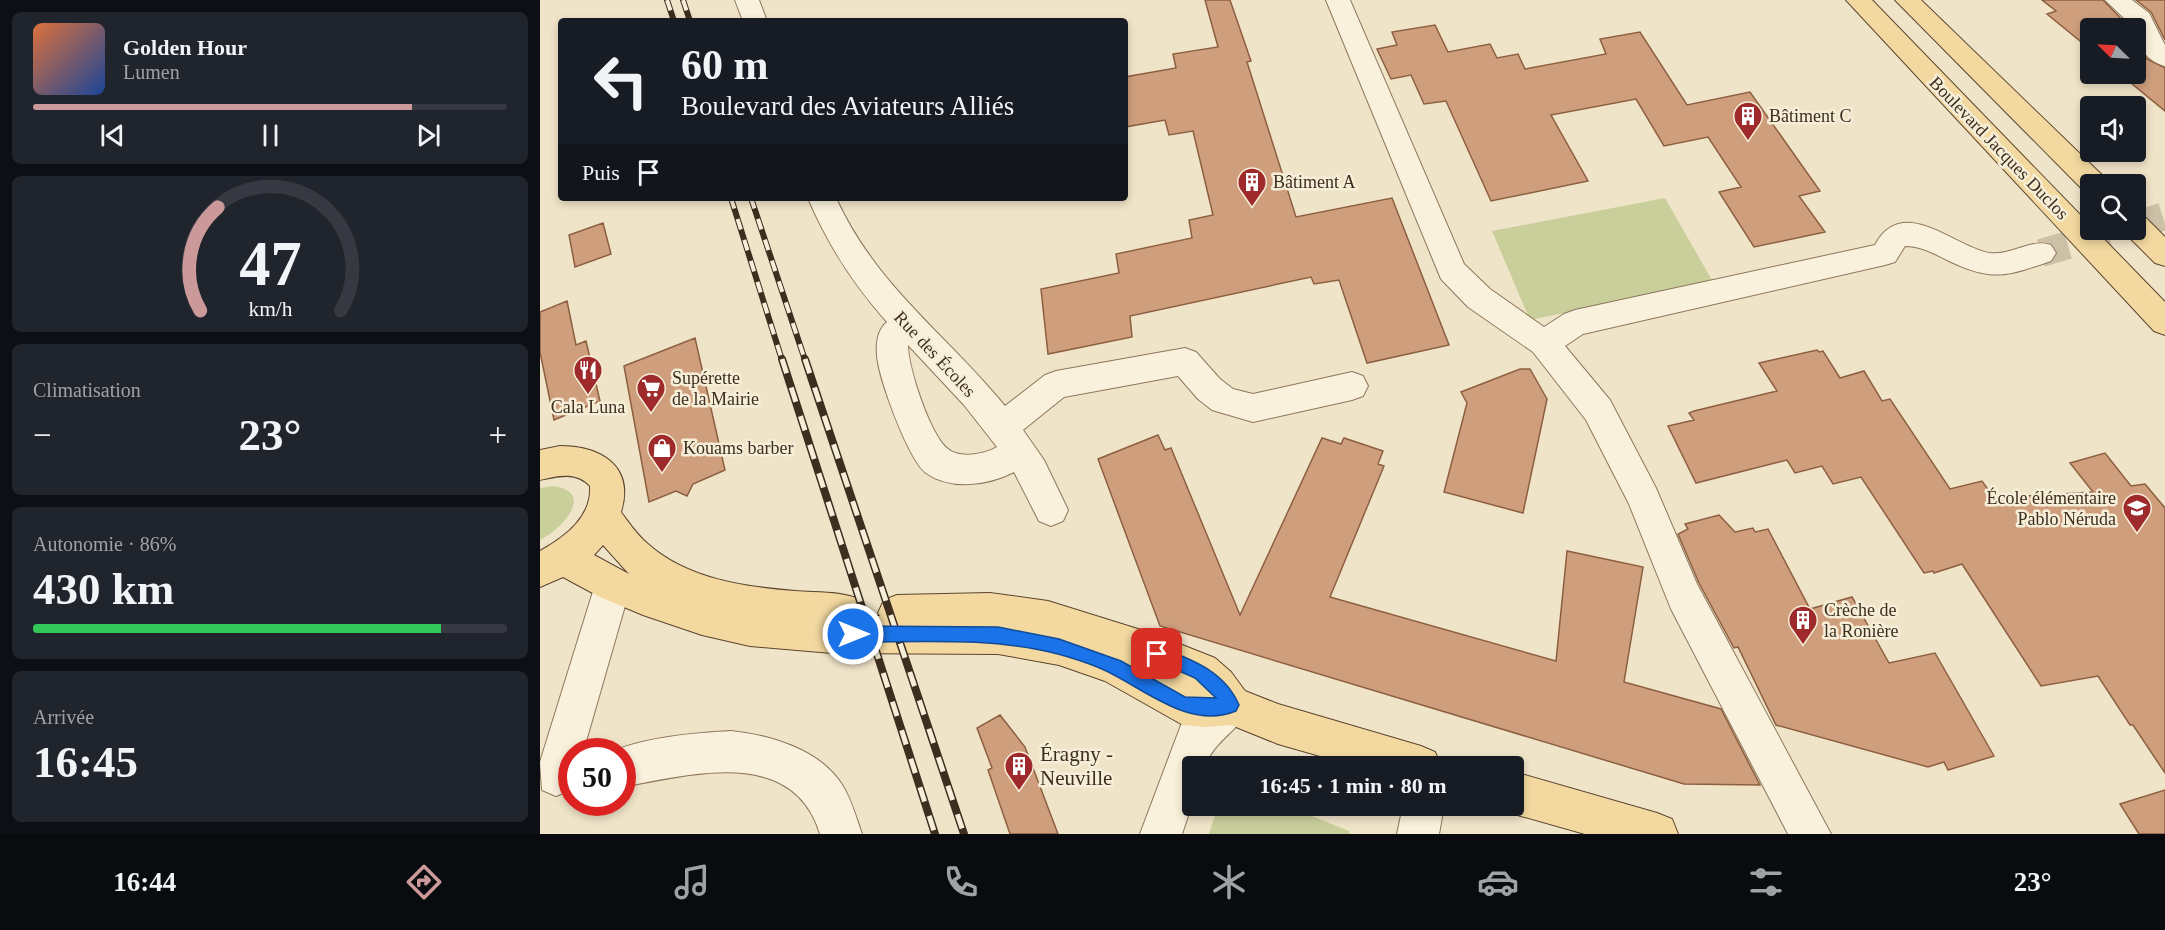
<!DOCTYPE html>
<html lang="fr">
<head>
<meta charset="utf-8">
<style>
  body { margin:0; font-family:"Times New Roman",serif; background:#20242c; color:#f1f3f6; height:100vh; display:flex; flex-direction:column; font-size:22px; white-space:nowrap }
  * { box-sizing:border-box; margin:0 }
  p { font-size:20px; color:#9ea1a6 }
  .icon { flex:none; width:33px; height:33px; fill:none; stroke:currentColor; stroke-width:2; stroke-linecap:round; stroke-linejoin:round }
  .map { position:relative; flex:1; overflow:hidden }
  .details { display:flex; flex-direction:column; gap:12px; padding:12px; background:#0d0f14; width:540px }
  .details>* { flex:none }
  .guide { position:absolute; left:18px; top:18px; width:570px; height:183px; border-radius:6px; box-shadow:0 3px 9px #0003; background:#171b24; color:#f1f3f6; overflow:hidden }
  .needle { width:39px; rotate:294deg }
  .fabs { position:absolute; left:1540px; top:18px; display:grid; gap:12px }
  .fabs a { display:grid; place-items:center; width:66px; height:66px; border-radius:6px; background:#171b24; box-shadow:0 3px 9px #0003; font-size:30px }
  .speed { position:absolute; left:18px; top:738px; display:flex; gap:12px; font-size:30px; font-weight:700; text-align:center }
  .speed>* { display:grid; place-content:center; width:78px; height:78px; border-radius:50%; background:#171b24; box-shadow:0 3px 9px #0003; line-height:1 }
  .speed .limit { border:9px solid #d22; background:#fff; color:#111 }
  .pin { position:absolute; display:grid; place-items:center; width:51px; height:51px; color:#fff; margin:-26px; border-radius:12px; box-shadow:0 3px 9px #0006 }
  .me { position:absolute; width:66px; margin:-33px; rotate:90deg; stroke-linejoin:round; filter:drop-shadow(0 0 4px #0008) }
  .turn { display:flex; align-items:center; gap:21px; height:126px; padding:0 24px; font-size:27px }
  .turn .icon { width:78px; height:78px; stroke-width:2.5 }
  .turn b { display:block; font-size:42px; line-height:51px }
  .then { display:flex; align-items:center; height:57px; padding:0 24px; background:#0003; gap:12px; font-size:22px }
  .big { font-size:45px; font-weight:600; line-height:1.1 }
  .details .widget { flex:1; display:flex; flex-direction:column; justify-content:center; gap:9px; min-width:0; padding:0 21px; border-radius:9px; background:#20242c }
  .details .dial { align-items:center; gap:0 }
  .dial svg { height:156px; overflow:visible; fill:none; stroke:#363941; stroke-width:7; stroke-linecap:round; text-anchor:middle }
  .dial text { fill:#f1f3f6; stroke:none }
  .song { display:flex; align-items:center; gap:18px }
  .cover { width:72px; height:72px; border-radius:9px; background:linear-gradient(135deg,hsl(20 70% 55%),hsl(220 70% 35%)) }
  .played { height:6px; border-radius:3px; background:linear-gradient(90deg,#cc999b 80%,#363941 80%) }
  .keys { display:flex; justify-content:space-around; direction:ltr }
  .heat { display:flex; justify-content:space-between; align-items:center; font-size:33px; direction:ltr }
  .charge { height:9px; border-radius:4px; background:linear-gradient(90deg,#34c759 86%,#363941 0) }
  .trip { position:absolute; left:642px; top:756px; width:342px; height:60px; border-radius:6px; background:#171b24; box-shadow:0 3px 9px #0003; font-weight:600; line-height:60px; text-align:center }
  .tab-bar { display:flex; height:96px; justify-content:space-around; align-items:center; background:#090b0e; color:#9ea1a6 }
  .tab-bar .icon { width:42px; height:42px }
  .tab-bar .active { color:#cc999b }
  .tab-bar b { font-size:27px; color:#f1f3f6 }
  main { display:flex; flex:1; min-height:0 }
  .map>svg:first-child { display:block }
  .green { fill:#c9cf9b }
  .building { fill:#cf9f7d; stroke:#8d5f41; stroke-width:1.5 }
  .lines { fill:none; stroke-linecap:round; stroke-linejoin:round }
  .minor-tunnel { stroke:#ccc0a6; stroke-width:28; stroke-dasharray:28 14; stroke-linecap:butt }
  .minor-casing { stroke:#8d765c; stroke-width:2 }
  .major-casing { stroke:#5b4430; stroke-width:2 }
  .minor { fill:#faf1dc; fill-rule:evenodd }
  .major { fill:#f3d9a0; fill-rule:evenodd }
  .rail-far1-casing { stroke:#3d2e20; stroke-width:6 }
  .rail-casing { stroke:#3d2e20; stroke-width:8 }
  .rail-far1 { stroke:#f7eed8; stroke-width:4; stroke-dasharray:11; stroke-linecap:butt }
  .rail { stroke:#f7eed8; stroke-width:5; stroke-dasharray:15; stroke-linecap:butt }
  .route { fill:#1a73e8; stroke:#114b97; stroke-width:1.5 }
  .labels { text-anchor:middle; stroke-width:5; stroke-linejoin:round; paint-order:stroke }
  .poi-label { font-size:18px; fill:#3d2e20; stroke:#f7eed8; text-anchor:start }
  .street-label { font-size:18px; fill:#3d2e20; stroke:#f7eed8 }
  .near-poi-label { font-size:21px; fill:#3d2e20; stroke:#f7eed8; text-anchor:start }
</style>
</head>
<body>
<main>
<section class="details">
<div class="widget">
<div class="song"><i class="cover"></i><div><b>Golden Hour</b><p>Lumen</p></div></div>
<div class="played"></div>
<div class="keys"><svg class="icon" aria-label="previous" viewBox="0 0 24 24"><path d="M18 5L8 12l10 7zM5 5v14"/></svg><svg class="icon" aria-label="pause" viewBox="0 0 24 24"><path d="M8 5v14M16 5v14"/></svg><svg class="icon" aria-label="next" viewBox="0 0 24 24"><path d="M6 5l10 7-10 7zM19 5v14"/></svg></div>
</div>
<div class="widget dial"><svg viewBox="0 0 100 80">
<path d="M14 69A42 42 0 1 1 86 69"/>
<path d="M14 69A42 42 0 0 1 23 16" stroke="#cc999b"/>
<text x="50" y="56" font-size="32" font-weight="700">47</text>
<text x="50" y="72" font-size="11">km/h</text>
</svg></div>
<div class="widget"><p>Climatisation</p>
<div class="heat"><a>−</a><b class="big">23°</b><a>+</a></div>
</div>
<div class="widget"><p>Autonomie · 86%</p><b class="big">430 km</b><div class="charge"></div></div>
<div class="widget"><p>Arrivée</p><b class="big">16:45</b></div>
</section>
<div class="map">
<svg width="1625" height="834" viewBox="0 0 1625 834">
  <rect width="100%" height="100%" fill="#f0e4c8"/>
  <path class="green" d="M 1125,198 L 1173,282 L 990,320 L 952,231 Z
    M 13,486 C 57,492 21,530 0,540 L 0,488 Z
    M 678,806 L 747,806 L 809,831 L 809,834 L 669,834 Z"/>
  <path class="building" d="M 665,0 L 690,0 L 711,61 L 707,62 L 756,217 L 852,198 L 909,345 L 827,363 L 799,280 L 774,284 L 771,277 L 590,316 L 592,337 L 508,354 L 501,289 L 579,273 L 576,254 L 652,238 L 649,220 L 673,215 L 653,131 L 629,135 L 625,120 L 585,127 L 585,77 L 636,68 L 633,54 L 678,47 Z
    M 1502,0 L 1563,0 L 1590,28 L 1551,28 L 1551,50 L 1507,14 L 1516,11 Z
    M 1596,0 L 1625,0 L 1625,40 L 1611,12 Z
    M 895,25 L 908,52 L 950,44 L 957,58 L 978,54 L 985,69 L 1066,54 L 1060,39 L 1100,32 L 1147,105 L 1210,92 L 1280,191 L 1259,196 L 1285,232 L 1214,247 L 1179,192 L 1201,187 L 1168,137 L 1124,146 L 1096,99 L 1011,115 L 1048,181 L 951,201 L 906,101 L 884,104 L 871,75 L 851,79 L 837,49 L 857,45 L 852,32 Z
    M 1596,42 L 1607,59 L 1625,68 L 1625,111 L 1580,74 L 1596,74 Z
    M 63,223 L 71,254 L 35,267 L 29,235 Z
    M 27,301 L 36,345 L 46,341 L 60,401 L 14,420 L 0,352 L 0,312 Z
    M 155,338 L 185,470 L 153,484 L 147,496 L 136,491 L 109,502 L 84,366 Z
    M 1277,350 L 1279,352 L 1283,351 L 1300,378 L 1324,371 L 1342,401 L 1350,399 L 1410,489 L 1442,481 L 1454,498 L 1553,492 L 1530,463 L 1565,453 L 1591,486 L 1605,484 L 1625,508 L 1625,773 L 1593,725 L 1590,725 L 1558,676 L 1501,686 L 1422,564 L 1394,573 L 1393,571 L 1384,573 L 1321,477 L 1293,484 L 1282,466 L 1255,473 L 1247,460 L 1156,483 L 1128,426 L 1154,420 L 1149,413 L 1154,411 L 1237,391 L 1219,363 Z
    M 980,369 L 990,369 L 1007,399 L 983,513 L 904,492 L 927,403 L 921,392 Z
    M 618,435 L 625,450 L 631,448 L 700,615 L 782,438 L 801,444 L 804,438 L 843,451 L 838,464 L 844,466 L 790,597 L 1016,661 L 1027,551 L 1103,567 L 1084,682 L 1181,709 L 1220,785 L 1144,784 L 620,626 L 558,459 Z
    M 1179,515 L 1195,532 L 1213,528 L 1215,532 L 1228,529 L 1270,609 L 1312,597 L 1349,663 L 1395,653 L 1454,756 L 1408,770 L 1404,762 L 1388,767 L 1236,725 L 1198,647 L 1194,648 L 1159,583 L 1138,534 L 1148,529 L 1145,524 Z
    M 460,715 L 485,747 L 518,834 L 470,834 L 448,770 L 452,768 L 437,728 Z
    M 1625,790 L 1625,834 L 1599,834 L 1580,804 Z"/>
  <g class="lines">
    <path class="minor-tunnel" d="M 1596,225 L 1625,216
      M 1501,253 L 1580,230"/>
    <g class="minor-casing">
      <path id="minor" d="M 195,0 L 219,0 L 227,21 L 203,21 Z
        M 786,0 L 810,0 L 924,264 L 950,289 L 1004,327 L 1024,314 L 1035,310 L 1335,245 C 1362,194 1413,246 1449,253 C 1471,256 1491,238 1511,245 L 1516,253 L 1511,261 C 1467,276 1453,282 1409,261 C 1395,254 1381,246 1365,246 L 1355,262 L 1345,265 L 1043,334 L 1025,346 L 1070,400 L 1116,488 L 1157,584 L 1291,834 L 1248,834 L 1131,609 L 1089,504 L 1046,420 L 993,352 L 928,307 L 901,279 Z
        M 1565,0 L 1592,0 L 1609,13 L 1625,45 L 1625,66 C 1607,61 1596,47 1596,28 L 1592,28 L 1589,23 Z
        M 268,198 L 296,198 C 336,286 406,334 465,406 L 505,375 L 516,371 L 645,348 L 656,352 L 680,379 L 693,389 L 713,394 L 812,372 L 823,376 L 828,386 L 823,396 L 812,400 L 713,422 L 672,410 L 658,399 L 638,376 L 524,397 L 483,430 L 504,460 L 528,510 L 523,521 L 511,526 L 499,521 L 474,472 C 449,485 411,491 386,473 C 368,459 339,379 337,356 C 336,344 337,330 347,322 C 313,284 288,245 268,198 ZM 368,345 L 424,405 L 457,447 C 445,454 420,459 408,449 C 390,435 368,367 368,345 Z
        M 73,567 L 86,573 L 91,585 L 43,752 L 32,752 L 32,788 L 30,790 L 16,796 L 2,790 L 0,762 L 55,585 L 60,573 Z
        M 691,685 L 705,691 L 711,705 C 699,732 675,739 665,766 L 652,766 L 652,804 L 642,834 L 600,834 L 641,725 L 677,691 Z
        M 191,731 C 230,735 278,749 301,783 C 311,798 316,817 322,834 L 280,834 C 253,745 149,775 82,787 L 82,752 L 71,752 C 105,737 154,733 191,731 Z
        M 863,806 L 904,806 L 899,834 L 857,834 Z"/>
    </g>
    <g class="major-casing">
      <path id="major" d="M 1306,0 L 1332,0 L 1551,226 L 1551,230 L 1555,230 L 1625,302 L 1625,335 L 1614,331 Z
        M 1355,0 L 1381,0 L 1564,177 L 1568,184 L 1551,184 L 1551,193 L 1544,191 Z
        M 1596,215 L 1606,218 L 1625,237 L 1625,266 L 1615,263 L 1586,234 L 1583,230 L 1596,230 Z
        M 20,446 C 61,446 95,466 81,512 C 89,523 97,535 108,544 C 147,579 205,587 255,591 C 277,593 299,591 319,599 L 325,612 L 323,616 L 340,616 L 338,613 L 344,600 L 357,595 L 450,593 L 508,601 L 617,635 L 675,658 L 691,672 L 705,691 L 738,704 L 881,746 L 895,752 L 901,766 L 815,766 L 738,744 L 691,725 L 665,727 L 643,725 L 565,681 L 519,665 L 458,654 L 292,653 L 210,646 L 162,635 L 103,615 L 60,597 L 23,577 L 0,587 L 0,551 C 25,537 52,517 50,486 C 36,471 18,476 0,480 L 0,450 ZM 63,545 L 89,574 L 54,555 Z
        M 974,772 L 1117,813 L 1132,819 L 1138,834 L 1045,834 L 974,814 L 959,806 L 974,806 Z"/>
    </g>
    <use href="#minor" class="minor"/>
    <use href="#major" class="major"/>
    <g class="rail-far1-casing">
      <path id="rail-far1" d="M 127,0 L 134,21
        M 143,0 L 150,21
        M 191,198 L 242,360
        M 211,198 L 265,360"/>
    </g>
    <g class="rail-casing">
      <path id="rail" d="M 242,359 L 395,834
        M 265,359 L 424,834"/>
    </g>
    <use href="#rail-far1" class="rail-far1"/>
    <use href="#rail" class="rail"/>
  </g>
  <path class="route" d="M 313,626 L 458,627 L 519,639 L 581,661 L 645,697 L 676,698 L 655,678 L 612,659 L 609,654 L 612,648 L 617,646 C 650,659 684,670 699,705 L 696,711 C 652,729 611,694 574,675 C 558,666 536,659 518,654 C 452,637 382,642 313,642 L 308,639 L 306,634 L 308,629 Z"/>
  <defs>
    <g id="building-pin" transform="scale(1.5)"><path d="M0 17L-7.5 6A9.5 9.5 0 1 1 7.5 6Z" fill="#9e2a2b" stroke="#f7eed8"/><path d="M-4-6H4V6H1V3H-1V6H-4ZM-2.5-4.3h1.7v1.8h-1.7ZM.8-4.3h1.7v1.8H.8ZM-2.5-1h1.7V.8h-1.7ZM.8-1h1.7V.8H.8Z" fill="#fff"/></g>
    <g id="restaurant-pin" transform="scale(1.5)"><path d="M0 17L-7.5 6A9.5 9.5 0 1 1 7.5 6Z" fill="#9e2a2b" stroke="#f7eed8"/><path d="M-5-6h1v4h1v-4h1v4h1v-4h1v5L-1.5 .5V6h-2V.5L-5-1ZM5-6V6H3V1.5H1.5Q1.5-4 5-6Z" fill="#fff"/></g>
    <g id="supermarket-pin" transform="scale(1.5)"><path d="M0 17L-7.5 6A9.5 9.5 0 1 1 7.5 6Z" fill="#9e2a2b" stroke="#f7eed8"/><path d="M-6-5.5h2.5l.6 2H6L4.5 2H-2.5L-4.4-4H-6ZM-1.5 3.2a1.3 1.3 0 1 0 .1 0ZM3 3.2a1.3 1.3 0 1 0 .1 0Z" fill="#fff"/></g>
    <g id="shop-pin" transform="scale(1.5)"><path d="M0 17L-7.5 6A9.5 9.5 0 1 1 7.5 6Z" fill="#9e2a2b" stroke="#f7eed8"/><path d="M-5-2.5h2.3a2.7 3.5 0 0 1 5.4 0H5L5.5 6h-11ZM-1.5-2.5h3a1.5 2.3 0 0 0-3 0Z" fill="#fff"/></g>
    <g id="school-pin" transform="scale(1.5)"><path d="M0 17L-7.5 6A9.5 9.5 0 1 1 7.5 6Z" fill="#9e2a2b" stroke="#f7eed8"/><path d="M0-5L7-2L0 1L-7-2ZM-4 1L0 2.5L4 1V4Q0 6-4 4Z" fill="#fff"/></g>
  </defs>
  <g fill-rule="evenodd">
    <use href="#building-pin" x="1208" y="116"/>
    <use href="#building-pin" x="712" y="182"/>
    <use href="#restaurant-pin" x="48" y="370"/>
    <use href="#supermarket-pin" x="111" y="388"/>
    <use href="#shop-pin" x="122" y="448"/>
    <use href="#school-pin" x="1597" y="508"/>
    <use href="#building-pin" x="1263" y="620"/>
    <use href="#building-pin" x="479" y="766"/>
  </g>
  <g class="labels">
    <g class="poi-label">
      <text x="1229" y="122">Bâtiment C</text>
      <text x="733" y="188">Bâtiment A</text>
      <text x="132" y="384">Supérette<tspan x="132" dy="21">de la Mairie</tspan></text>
      <text x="48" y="413" text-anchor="middle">Cala Luna</text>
      <text x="143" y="454">Kouams barber</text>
      <text x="1576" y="504" text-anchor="end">École élémentaire<tspan x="1576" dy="21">Pablo Néruda</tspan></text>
      <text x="1284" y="616">Crèche de<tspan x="1284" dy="21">la Ronière</tspan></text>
    </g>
    <g class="street-label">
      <text transform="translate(1459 148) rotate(46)" y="6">Boulevard Jacques Duclos</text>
      <text transform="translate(395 354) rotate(47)" y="6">Rue des Écoles</text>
    </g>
    <g class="near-poi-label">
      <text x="500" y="761">Éragny -<tspan x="500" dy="24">Neuville</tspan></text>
    </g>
  </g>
</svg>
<div class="fabs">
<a><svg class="needle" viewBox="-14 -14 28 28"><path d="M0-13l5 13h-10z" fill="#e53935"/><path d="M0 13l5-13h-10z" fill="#9ea1a6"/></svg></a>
<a><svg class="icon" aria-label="sound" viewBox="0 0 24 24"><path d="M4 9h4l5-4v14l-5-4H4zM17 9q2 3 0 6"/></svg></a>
<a><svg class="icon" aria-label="search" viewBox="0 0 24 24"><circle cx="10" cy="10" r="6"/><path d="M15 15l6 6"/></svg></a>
</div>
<div class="speed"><div class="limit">50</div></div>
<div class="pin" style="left:617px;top:654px;background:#d93025"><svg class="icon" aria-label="arrive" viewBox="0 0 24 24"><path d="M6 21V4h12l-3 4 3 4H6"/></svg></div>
<svg class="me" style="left:313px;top:634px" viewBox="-20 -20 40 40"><circle r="17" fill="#1a73e8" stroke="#fff" stroke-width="3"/><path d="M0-11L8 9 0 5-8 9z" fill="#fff"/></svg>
<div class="trip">16:45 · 1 min · 80 m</div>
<div class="guide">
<div class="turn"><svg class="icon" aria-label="left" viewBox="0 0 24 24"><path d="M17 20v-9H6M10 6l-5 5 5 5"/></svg><div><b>60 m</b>Boulevard des Aviateurs Alliés</div></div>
<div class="then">Puis<svg class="icon" aria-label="arrive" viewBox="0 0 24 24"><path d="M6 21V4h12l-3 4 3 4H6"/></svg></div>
</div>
</div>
</main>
<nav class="tab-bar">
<b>16:44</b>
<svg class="icon active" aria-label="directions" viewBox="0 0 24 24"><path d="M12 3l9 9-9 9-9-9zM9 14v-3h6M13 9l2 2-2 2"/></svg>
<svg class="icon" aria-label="music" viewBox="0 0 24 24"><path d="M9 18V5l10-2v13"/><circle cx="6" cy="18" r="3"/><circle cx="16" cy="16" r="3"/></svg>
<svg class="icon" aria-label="phone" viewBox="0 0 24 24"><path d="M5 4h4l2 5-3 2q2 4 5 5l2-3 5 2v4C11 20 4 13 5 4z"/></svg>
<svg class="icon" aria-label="climate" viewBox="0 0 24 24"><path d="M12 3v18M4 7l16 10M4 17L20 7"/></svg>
<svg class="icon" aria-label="car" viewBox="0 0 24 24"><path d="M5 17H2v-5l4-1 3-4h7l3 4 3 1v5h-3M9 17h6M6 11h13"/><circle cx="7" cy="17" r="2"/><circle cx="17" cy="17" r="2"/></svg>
<svg class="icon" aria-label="filters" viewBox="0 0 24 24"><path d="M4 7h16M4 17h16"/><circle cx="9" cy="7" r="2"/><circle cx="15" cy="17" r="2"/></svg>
<b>23°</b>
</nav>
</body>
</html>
